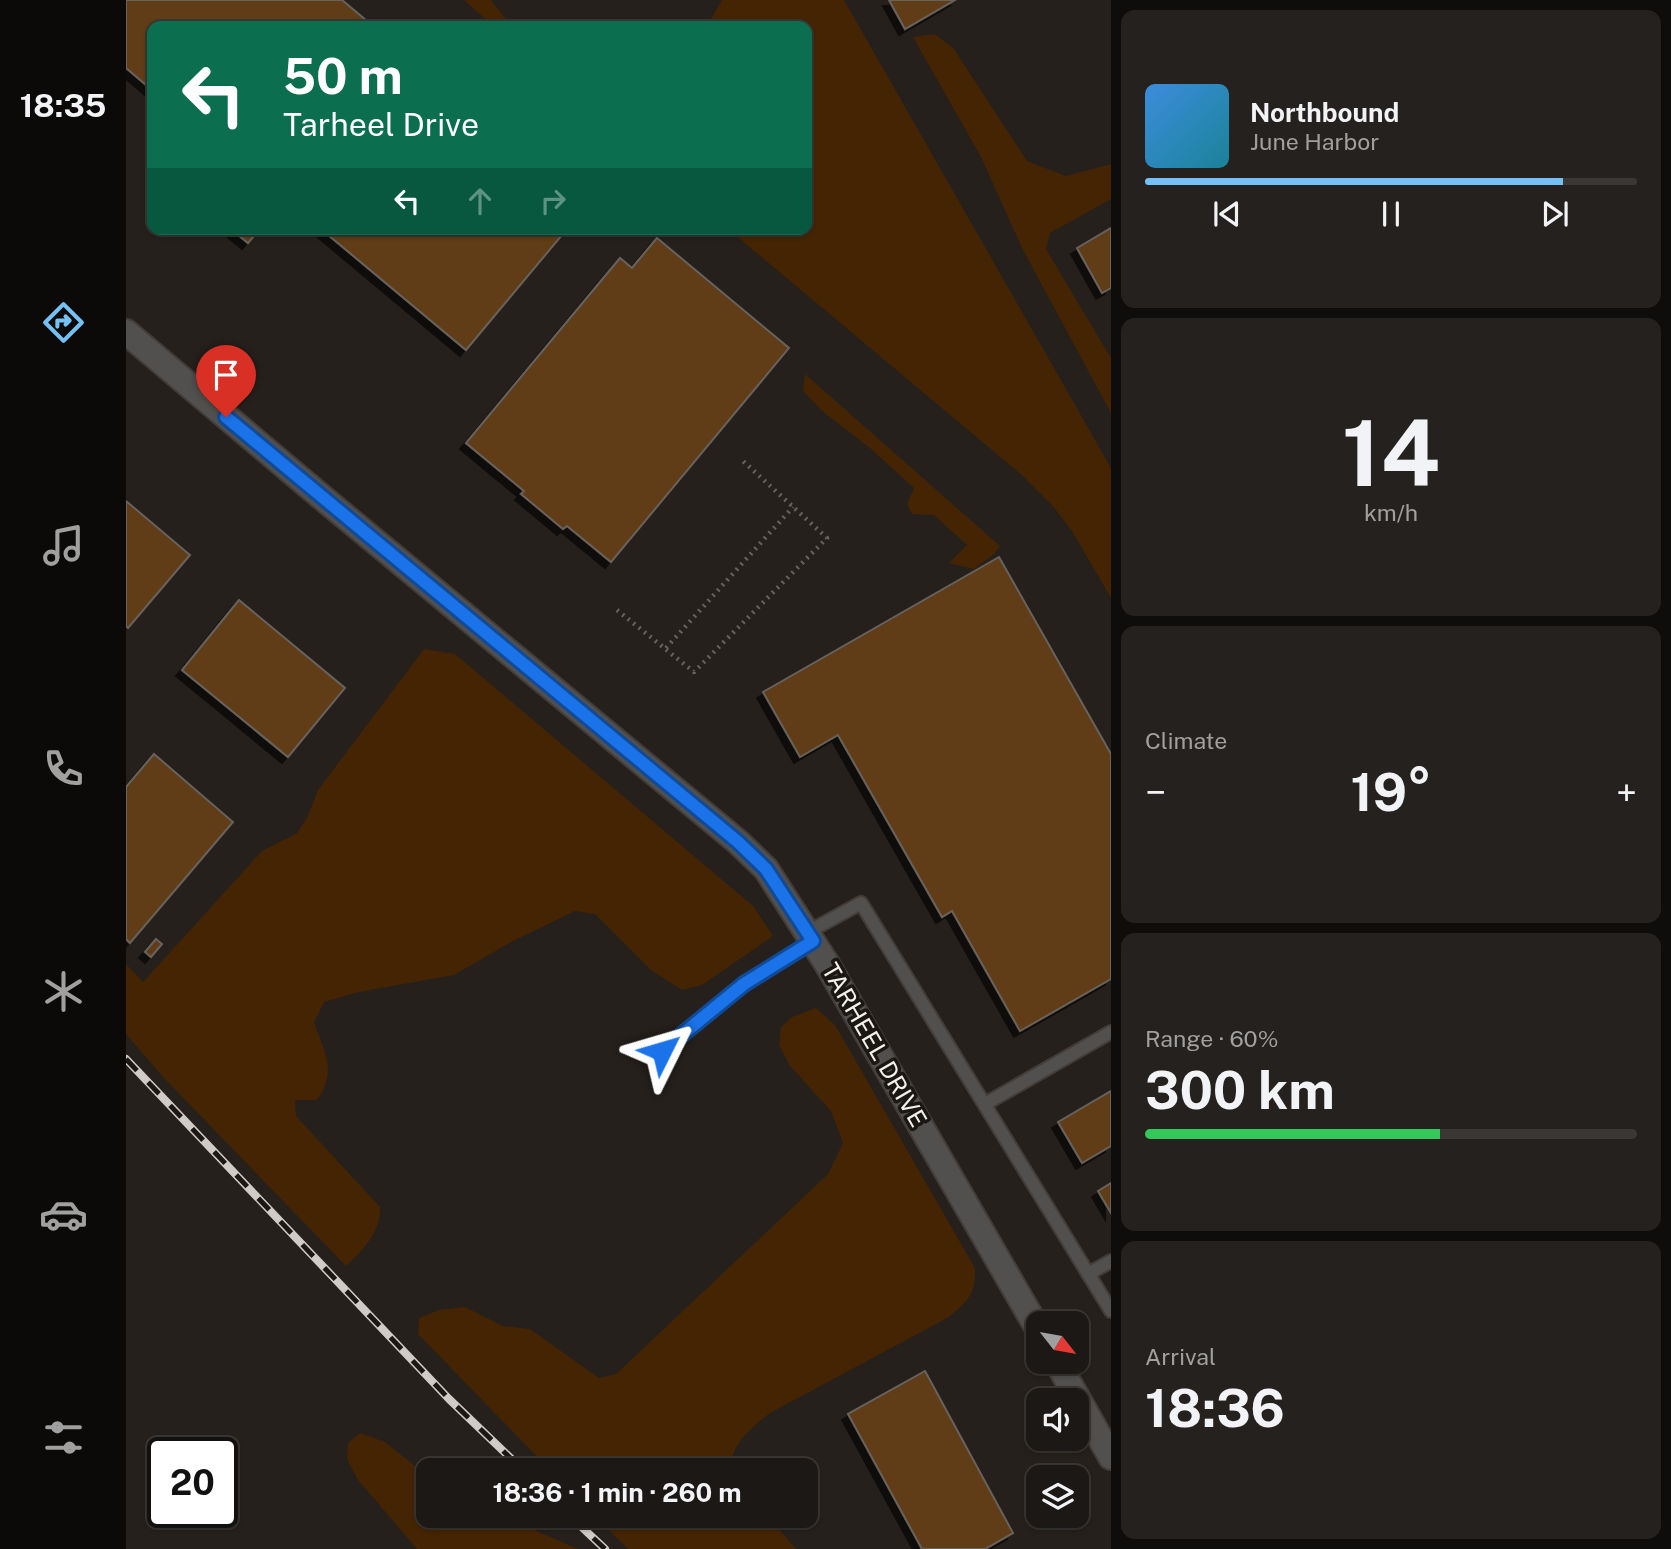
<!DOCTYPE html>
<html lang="en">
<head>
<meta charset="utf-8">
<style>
  body { margin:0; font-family:"Public Sans",sans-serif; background:#25211e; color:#f1f3f6; height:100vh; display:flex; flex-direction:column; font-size:26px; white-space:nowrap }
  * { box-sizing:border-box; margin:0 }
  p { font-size:23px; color:#a0a0a0 }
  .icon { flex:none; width:38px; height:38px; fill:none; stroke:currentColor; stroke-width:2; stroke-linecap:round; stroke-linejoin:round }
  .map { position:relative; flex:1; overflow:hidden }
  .details { display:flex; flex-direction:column; gap:10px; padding:10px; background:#0f0d0c; width:560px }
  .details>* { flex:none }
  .top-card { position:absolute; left:21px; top:21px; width:665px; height:214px; border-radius:14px; box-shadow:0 2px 5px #0004,0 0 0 2px #3a3734; background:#0b6e4f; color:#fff; overflow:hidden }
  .needle { width:46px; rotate:121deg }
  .controls { position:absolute; left:900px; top:1311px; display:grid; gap:14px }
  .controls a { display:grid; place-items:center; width:63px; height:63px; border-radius:14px; background:#1c1815; box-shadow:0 2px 5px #0004,0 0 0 2px #3a3734; font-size:35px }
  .speed { position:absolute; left:21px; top:1437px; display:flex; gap:14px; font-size:35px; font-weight:700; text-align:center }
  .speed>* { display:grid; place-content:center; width:91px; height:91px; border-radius:50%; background:#1c1815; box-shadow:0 2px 5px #0004,0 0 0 2px #3a3734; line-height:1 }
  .speed .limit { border:4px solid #111; border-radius:10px; background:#fff; color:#111 }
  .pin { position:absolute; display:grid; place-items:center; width:60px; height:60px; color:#fff; margin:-72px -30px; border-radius:50% 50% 50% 0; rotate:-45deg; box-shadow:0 0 7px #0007 }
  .pin .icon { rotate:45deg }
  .me { position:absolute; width:77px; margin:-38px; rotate:50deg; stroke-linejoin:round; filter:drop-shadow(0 0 5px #0008) }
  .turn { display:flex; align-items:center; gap:24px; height:147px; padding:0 21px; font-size:32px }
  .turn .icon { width:91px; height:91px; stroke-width:2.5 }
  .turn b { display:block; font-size:49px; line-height:60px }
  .lanes { display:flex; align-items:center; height:66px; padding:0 21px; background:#0003; justify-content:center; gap:35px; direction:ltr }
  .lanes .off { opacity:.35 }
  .big { font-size:52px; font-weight:700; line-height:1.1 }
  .details .tile { flex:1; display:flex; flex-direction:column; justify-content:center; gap:10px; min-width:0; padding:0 24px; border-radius:14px; background:#25211e }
  .details .dial { align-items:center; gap:0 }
  .dial b { font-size:91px; line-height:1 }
  .song { display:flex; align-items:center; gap:21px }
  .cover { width:84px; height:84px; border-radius:10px; background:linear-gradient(135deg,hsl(210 70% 55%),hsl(190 70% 35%)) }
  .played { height:7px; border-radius:4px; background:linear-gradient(90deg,#75c0f6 85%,#3a3734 85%) }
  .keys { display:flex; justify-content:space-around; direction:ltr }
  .heat { display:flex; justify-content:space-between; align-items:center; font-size:38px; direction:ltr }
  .charge { height:10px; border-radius:5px; background:linear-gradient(90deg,#34c759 60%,#3a3734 0) }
  .trip { position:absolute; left:290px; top:1458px; width:402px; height:70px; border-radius:14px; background:#1c1815; box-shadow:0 2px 5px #0004,0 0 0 2px #3a3734; font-weight:700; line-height:70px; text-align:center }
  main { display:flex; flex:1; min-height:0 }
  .dock { display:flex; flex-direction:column; width:126px; justify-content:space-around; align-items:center; background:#0b0a08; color:#a0a0a0 }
  .dock .icon { width:49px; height:49px }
  .dock .active { color:#75c0f6 }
  .dock b { font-size:32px; color:#f1f3f6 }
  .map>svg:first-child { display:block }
  .green { fill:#442402 }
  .building { fill:#603c19; stroke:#68625d; stroke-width:2; filter:url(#shadow) }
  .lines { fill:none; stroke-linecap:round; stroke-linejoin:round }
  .lane-casing { stroke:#423d39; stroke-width:16 }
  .street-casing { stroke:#423d39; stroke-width:28 }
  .path { stroke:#66625e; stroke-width:4.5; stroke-dasharray:2 5; stroke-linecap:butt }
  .lane { stroke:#52504e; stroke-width:12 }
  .street { stroke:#52504e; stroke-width:24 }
  .rail-casing { stroke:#cecbc8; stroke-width:8 }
  .rail { stroke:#1b1713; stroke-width:5; stroke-dasharray:16; stroke-linecap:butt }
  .route-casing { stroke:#114b97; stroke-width:18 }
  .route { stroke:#1a73e8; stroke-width:12 }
  .labels { text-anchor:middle; stroke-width:7; stroke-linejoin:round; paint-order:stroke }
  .street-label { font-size:24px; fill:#f3f0ed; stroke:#1b1713 }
</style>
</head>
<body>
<main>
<nav class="dock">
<b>18:35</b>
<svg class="icon active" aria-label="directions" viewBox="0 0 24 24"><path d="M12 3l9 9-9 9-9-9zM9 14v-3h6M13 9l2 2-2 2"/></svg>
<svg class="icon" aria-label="music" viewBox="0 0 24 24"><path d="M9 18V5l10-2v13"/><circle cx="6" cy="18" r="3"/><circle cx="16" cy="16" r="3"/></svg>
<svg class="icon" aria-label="phone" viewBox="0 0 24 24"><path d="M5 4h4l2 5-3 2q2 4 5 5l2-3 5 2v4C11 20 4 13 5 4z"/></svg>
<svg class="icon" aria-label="climate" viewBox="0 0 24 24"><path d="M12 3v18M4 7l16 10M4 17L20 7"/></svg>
<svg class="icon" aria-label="car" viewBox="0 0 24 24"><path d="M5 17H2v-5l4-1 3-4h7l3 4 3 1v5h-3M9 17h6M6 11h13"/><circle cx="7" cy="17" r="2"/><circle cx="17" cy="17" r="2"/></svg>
<svg class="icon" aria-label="filters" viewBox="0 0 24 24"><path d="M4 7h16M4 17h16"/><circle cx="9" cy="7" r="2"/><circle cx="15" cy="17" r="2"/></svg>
</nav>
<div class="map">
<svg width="985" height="1549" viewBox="0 0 985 1549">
  <defs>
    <filter id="shadow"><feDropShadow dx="-6" dy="6" stdDeviation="0" flood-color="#0009"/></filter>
  </defs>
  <rect width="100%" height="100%" fill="#25201c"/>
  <path class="green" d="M 338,0 L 365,0 L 380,19 L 391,26 L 367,26 Z
    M 596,0 L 718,0 L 985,468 L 985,598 L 946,531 L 926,505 L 897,476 L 602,229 L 681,229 L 681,26 L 581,26 Z
    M 809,34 L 828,49 L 901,161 L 940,176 L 985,164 L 985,199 L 924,233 L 920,249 L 985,358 L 985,413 L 897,250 L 855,157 L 787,37 Z
    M 679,374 L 874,546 L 868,554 L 848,569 L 823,563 L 841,545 L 808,515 L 786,514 L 781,504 L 788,488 L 744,448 L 696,411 L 677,391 Z
    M 298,649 L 329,654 L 627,906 L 647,936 L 576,985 L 556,990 L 525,970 L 469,914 L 449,911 L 387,941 L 328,975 L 233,992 L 198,1002 L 188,1022 C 198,1053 212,1070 191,1100 L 169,1100 L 170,1116 L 254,1207 C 255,1232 238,1249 220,1266 L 38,1078 L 0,1034 L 0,964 L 17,982 L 136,851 L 171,833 L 181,818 L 192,790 Z
    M 690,1008 L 709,1025 L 849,1268 C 850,1295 842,1300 823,1317 L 644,1413 C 625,1428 605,1444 604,1470 L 424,1470 L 292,1334 L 293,1318 L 313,1310 L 339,1307 L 377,1326 L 404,1329 L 473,1378 L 490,1374 L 702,1174 L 717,1143 L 705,1111 L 664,1066 L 653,1045 L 655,1027 L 666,1017 Z
    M 234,1433 L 259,1442 L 303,1477 L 303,1516 L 376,1516 L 452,1549 L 291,1549 L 232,1480 L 221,1459 L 222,1443 Z
    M 469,1516 L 642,1516 L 670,1549 L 502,1549 Z"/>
  <path class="building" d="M 0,0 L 216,0 L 247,26 L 26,26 L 26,90 L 0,68 Z
    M 763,0 L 829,0 L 779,29 Z
    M 985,228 L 985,288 L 976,293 L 951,248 Z
    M 105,229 L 134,229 L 122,243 Z
    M 195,229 L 441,229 L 340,350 Z
    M 531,238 L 663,348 L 485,562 L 441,526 L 437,529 L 395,494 L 398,491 L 340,443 L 494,258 L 506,268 Z
    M 0,501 L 64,555 L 2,628 L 0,626 Z
    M 873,557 L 985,754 L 985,979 L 894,1031 L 826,911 L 816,917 L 712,735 L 674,757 L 637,692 Z
    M 113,600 L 219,688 L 162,757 L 56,670 Z
    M 28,754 L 107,822 L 4,943 L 0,939 L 0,787 Z
    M 30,939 L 36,944 L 25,957 L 19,952 Z
    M 985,1091 L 985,1146 L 956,1163 L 932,1122 Z
    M 985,1183 L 985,1213 L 972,1191 Z
    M 799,1371 L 887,1533 L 859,1549 L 796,1549 L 722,1414 Z"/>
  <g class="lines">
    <g class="lane-casing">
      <path id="lane" d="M 682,932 L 735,903 L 985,1311
        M 536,1051 L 618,984 L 687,941
        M 859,1104 L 985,1032
        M 962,1274 L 985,1261"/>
    </g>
    <g class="street-casing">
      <path id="street" d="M 0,332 L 192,494 L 612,842 L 640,869 L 701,964 L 912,1329
        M 931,1362 L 985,1457"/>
    </g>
    <path class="path" d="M 491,610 L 568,672 L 701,538 L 617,461
      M 540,648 L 667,507"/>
    <use href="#lane" class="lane"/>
    <use href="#street" class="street"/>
    <g class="rail-casing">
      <path id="rail" d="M 0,1059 L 323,1399 L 397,1470
        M 444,1516 L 479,1549"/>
    </g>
    <use href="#rail" class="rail"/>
  </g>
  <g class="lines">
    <g class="route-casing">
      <path id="route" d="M 100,417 L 612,842 L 640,869 L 687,941 L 618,984 L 536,1051"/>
    </g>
    <use href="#route" class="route"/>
  </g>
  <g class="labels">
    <g class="street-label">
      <text transform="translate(748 1045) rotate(60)" y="8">TARHEEL DRIVE</text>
    </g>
  </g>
</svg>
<div class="controls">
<a><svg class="needle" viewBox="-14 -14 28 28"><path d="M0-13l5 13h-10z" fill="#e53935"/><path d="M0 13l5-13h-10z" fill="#a0a0a0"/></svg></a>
<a><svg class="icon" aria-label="sound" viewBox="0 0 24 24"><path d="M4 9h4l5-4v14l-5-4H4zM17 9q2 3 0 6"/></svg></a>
<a><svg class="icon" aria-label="layers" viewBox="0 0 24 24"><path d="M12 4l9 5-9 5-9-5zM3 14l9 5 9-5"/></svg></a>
</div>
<div class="speed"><div class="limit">20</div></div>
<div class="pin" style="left:100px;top:417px;background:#d93025"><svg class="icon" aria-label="arrive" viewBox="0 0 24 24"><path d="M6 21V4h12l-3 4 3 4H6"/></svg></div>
<svg class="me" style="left:536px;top:1051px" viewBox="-20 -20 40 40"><path d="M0-17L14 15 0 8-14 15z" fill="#1a73e8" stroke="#fff" stroke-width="4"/></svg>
<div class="trip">18:36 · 1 min · 260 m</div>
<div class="top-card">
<div class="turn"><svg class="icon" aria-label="left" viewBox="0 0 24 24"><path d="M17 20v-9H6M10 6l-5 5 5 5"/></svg><div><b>50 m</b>Tarheel Drive</div></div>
<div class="lanes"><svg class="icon" aria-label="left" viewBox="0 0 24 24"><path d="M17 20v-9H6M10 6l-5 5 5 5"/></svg><svg class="icon off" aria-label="ahead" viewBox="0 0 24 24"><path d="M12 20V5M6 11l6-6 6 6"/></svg><svg class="icon off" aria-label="right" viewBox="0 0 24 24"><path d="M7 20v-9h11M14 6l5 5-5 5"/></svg></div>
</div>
</div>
<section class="details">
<div class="tile">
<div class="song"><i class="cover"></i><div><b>Northbound</b><p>June Harbor</p></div></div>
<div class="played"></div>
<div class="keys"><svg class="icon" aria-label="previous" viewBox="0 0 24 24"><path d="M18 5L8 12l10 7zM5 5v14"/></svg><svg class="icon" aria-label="pause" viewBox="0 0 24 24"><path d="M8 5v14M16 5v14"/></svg><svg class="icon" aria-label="next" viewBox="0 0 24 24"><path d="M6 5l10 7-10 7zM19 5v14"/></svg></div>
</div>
<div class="tile dial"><b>14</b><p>km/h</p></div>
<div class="tile"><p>Climate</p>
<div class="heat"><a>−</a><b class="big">19°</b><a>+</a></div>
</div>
<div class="tile"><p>Range · 60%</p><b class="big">300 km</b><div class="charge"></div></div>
<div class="tile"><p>Arrival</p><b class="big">18:36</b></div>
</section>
</main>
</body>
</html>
